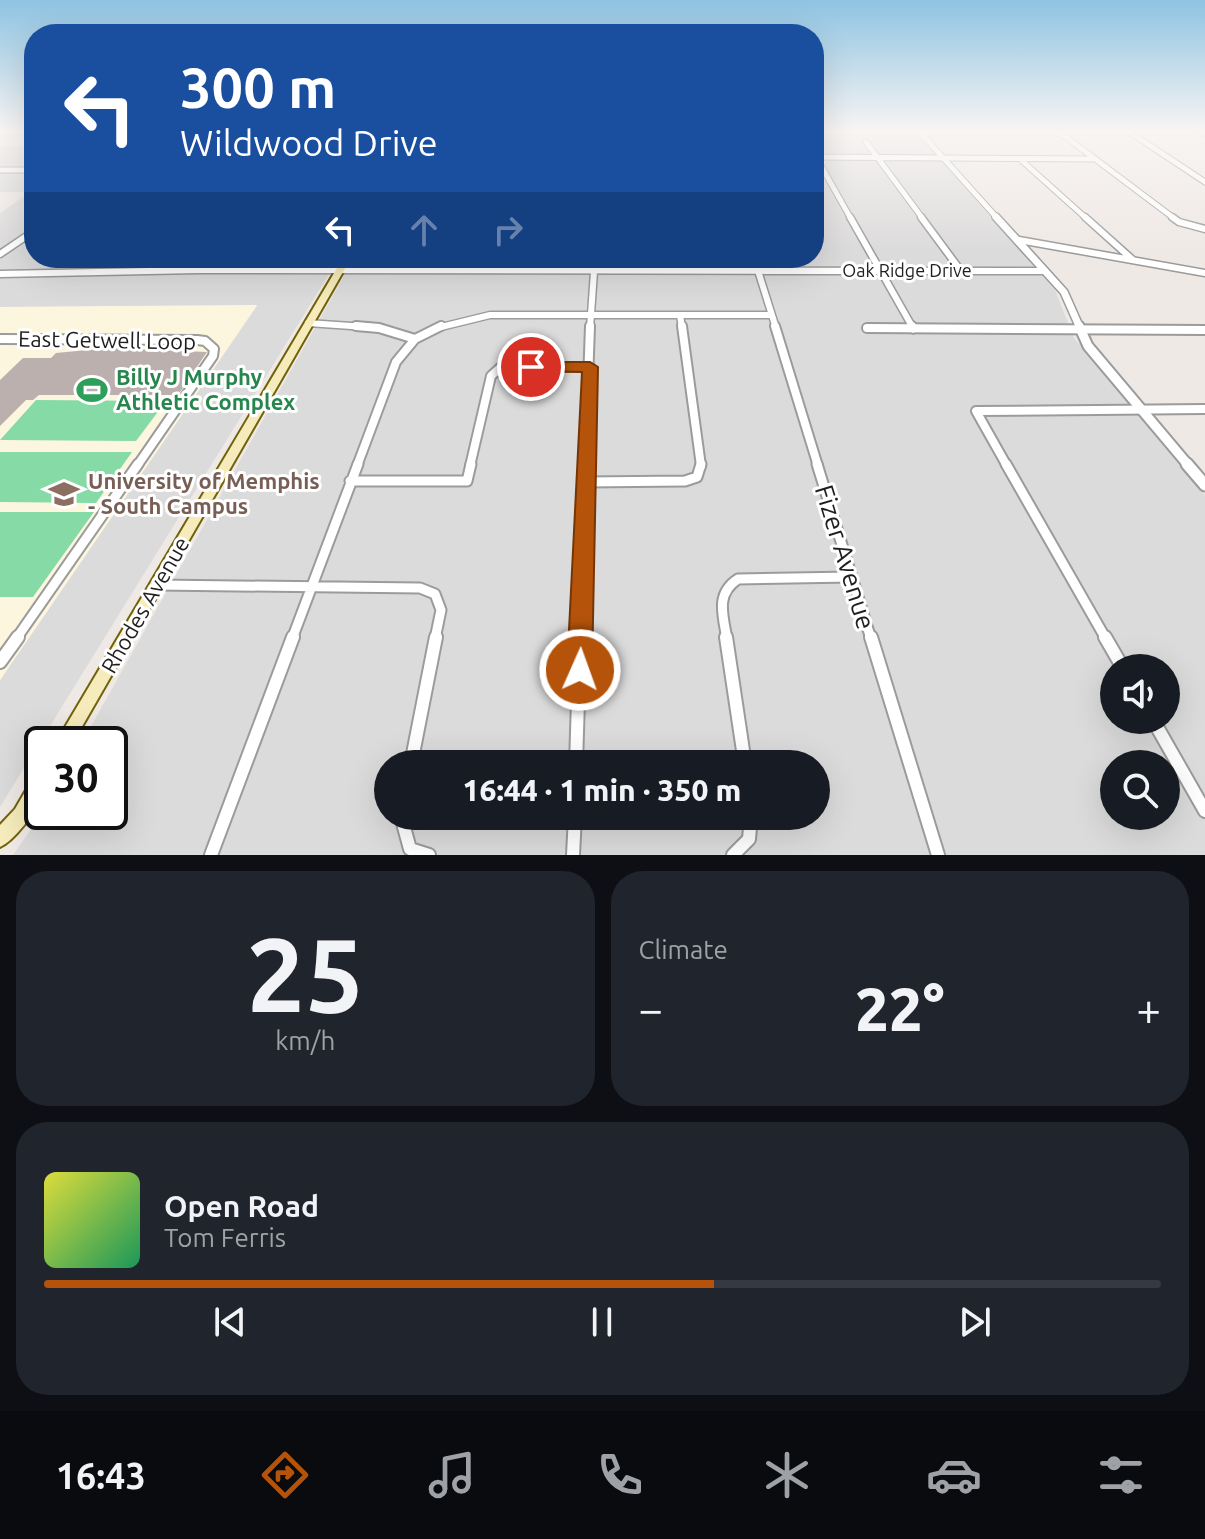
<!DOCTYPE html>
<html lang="en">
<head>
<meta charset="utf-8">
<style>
  body { margin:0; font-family:Ubuntu,sans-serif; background:#20242c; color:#f1f3f6; height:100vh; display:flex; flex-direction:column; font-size:30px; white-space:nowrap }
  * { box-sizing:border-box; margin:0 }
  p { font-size:26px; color:#9ea1a6 }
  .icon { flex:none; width:44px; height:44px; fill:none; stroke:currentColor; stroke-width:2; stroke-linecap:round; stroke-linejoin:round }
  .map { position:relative; height:855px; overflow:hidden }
  .sheet { display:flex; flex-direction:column; gap:16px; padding:16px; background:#0d0f14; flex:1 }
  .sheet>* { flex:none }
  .banner { position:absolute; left:24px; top:24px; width:800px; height:244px; border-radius:32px; box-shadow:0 8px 32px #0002; background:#1a4fa0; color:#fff; overflow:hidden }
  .fabs { position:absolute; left:1100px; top:654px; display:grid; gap:16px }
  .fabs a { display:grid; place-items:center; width:80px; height:80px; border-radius:50%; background:#171b24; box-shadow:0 8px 32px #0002; font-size:40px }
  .speed { position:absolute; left:24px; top:726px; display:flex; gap:16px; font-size:40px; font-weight:700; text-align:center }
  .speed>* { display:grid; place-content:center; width:104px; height:104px; border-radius:50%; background:#171b24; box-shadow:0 8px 32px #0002; line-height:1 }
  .speed .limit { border:4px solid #111; border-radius:12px; background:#fff; color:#111 }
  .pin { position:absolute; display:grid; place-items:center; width:68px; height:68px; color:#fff; margin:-34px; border:4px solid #fff; border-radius:50%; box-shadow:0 2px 8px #0007 }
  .me { position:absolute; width:88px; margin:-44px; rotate:2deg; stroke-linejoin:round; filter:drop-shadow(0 0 6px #0008) }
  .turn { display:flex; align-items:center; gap:28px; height:168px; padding:0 24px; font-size:36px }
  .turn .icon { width:104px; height:104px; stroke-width:2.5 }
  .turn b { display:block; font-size:56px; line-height:68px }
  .lanes { display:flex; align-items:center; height:76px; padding:0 24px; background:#0003; justify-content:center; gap:40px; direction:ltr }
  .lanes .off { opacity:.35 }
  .big { font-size:60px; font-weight:800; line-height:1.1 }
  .sheet .widget { flex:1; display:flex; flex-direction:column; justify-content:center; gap:12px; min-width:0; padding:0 28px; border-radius:32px; background:#20242c }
  .sheet .dial { align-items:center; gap:0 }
  .dial b { font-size:104px; line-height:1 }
  .song { display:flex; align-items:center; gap:24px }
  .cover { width:96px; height:96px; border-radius:12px; background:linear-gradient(135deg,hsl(60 70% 55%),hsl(150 70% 35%)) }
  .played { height:8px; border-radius:4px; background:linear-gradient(90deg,#b45309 60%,#363941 60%) }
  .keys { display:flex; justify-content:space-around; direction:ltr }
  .heat { display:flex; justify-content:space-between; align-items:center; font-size:44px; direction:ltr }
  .sheet .tiles { flex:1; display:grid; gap:16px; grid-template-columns:1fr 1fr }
  .widget:last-child { grid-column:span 2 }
  .trip { position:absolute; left:374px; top:750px; width:456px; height:80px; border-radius:40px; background:#171b24; box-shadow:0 8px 32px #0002; font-weight:800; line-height:80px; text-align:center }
  .tabs { display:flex; height:128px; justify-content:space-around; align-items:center; background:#090b0e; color:#9ea1a6 }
  .tabs .icon { width:56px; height:56px }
  .tabs .active { color:#b45309 }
  .tabs b { font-size:36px; color:#f1f3f6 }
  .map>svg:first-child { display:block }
  .residential { fill:#dcdbdb; fill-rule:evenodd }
  .education { fill:#fdf6df }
  .pitch { fill:#86daa5 }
  .building { fill:#bbb0ae }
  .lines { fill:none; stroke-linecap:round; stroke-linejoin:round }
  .minor-far4-casing { stroke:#9b9b9b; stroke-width:7 }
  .minor-far3-casing { stroke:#9b9b9b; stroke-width:9 }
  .minor-far2-casing { stroke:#9b9b9b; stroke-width:12 }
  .minor-far1-casing { stroke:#9b9b9b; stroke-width:13 }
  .minor-casing { stroke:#9b9b9b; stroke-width:16 }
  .tertiary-far3-casing { stroke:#9b9b9b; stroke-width:7 }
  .tertiary-far2-casing { stroke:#9b9b9b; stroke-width:10 }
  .tertiary-far1-casing { stroke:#9b9b9b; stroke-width:13 }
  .tertiary-casing { stroke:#9b9b9b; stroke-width:15 }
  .secondary-casing { stroke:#71620a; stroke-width:4 }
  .minor-far4 { stroke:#fff; stroke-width:5 }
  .minor-far3 { stroke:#fff; stroke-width:6 }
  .minor-far2 { stroke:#fff; stroke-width:8 }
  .minor-far1 { stroke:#fff; stroke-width:9 }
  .minor { stroke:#fff; stroke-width:12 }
  .tertiary-far3 { stroke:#fff; stroke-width:5 }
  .tertiary-far2 { stroke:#fff; stroke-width:7 }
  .tertiary-far1 { stroke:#fff; stroke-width:9 }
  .tertiary { stroke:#fff; stroke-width:11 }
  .secondary { fill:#f6ebbb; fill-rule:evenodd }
  .route { fill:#b45309; stroke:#753606; stroke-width:2 }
  .labels { text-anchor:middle; stroke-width:6; stroke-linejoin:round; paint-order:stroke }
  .far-street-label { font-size:18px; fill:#1e1e1e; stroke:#fff }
  .street-label { font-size:22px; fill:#1e1e1e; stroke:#fff }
  .leisure-label { font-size:22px; font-weight:bold; fill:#27864d; stroke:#fff; text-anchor:start }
  .education-label { font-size:22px; font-weight:bold; fill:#785e54; stroke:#fff; text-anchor:start }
  .near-street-label { font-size:26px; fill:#1e1e1e; stroke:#fff }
</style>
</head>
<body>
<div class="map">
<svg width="1205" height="855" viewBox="0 0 1205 855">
  <rect width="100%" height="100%" fill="#efe9e5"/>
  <path class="residential" d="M 814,131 L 914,131 L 920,136 L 1055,290 L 1074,338 L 1205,495 L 1205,855 L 13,855 L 43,812 L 110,812 L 110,744 L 81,744 L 354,258 L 814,258 ZM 1114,668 L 1166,668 L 1166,720 L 1114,720 ZM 388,764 L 816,764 L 816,816 L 388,816 ZM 1114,764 L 1166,764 L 1166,816 L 1114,816 Z
    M 0,146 L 34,146 L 34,258 L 339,258 L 0,807 L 0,680 L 257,306 L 0,307 L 0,213 L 30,192 L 0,192 Z"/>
  <path class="education" d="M 257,305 L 0,680 L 0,307 Z"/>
  <path class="pitch" d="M 36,400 L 166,401 L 136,441 L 0,440 Z
    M 0,452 L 132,452 L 96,503 L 0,502 Z
    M 0,512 L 94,512 L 33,597 L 0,597 Z"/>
  <path class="building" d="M 108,348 L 207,352 L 178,395 L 39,395 L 33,400 L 26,400 L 0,426 L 0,380 L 23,358 L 51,358 L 56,353 Z"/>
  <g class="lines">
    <g class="minor-far4-casing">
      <path id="minor-far4" d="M 1058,131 L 1175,219
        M 1128,131 L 1205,182
        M 1200,131 L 1205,134
        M 922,133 L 1061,133
        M 866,142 L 923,219
        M 815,155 L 851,219
        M 814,157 L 1094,159
        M 1020,159 L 1087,219
        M 0,170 L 34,170"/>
    </g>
    <g class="minor-far3-casing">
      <path id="minor-far3" d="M 850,217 L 913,328
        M 921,217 L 961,271
        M 1085,217 L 1133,260
        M 1172,217 L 1179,222 L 1205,229
        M 1019,240 L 1205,273
        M 0,254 L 34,231
        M 754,258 L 776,328
        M 0,274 L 198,270 L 1045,271
        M 680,315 L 682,328
        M 308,323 L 380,328
        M 437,328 L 490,315 L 771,315
        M 590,328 L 595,258
        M 867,328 L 932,328"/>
    </g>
    <g class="minor-far2-casing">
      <path id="minor-far2" d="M 356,326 L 379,328 L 415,339
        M 682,326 L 701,466
        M 775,326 L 818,466
        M 912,326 L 913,329
        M 867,328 L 1205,330
        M 0,339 L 197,340 L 205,341 L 214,349 L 213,356 L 137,466
        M 357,466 L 396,362 L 415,339 L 441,326
        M 470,466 L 491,376 L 501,367 L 590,367
        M 585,466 L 590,326
        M 1007,466 L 976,411 L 1205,409"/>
    </g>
    <g class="minor-far1-casing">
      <path id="minor-far1" d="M 817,464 L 871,639
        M 1006,464 L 1106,639
        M 350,481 L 467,481 L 471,464
        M 586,482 L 685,481 L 697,477 L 701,464
        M 157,585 L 420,588 L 435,594 L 441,610 L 435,639
        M 16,639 L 138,464
        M 292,639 L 358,464
        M 580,639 L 585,464
        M 727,639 C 723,615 715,594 738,579 L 852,577"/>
    </g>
    <g class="minor-casing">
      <path id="minor" d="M 726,637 L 745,764
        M 871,637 L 938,855
        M 1105,637 L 1123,668
        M 0,662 L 18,637
        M 1153,720 L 1205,811
        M 411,764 L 436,637
        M 576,764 L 580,637
        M 401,816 L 410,849 L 429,855
        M 211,855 L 293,637
        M 573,855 L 575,816
        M 733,855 L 749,839 L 751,816"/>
    </g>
    <g class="tertiary-far3-casing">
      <path id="tertiary-far3" d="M 919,131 L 998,219"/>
    </g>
    <g class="tertiary-far2-casing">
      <path id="tertiary-far2" d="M 996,217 L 1064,292 L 1080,328"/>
    </g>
    <g class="tertiary-far1-casing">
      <path id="tertiary-far1" d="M 1079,326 L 1088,346 L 1189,466"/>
    </g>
    <g class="tertiary-casing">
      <path id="tertiary" d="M 1187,464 L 1205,485"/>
    </g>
    <g class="secondary-casing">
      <path id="secondary" d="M 343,258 L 351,258 L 72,744 L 55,744 Z
        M 42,770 C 42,778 44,789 41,797 C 36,812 14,841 0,847 L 0,825 L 15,809 L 36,773 Z"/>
    </g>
    <use href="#minor-far4" class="minor-far4"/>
    <use href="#minor-far3" class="minor-far3"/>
    <use href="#minor-far2" class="minor-far2"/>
    <use href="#minor-far1" class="minor-far1"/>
    <use href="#minor" class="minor"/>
    <use href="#tertiary-far3" class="tertiary-far3"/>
    <use href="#tertiary-far2" class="tertiary-far2"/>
    <use href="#tertiary-far1" class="tertiary-far1"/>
    <use href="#tertiary" class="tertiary"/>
    <use href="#secondary" class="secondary"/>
  </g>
  <linearGradient id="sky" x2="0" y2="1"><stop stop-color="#8ec3e2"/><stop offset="0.52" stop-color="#f8f5f3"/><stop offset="1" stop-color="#f8f5f3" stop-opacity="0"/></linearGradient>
  <rect width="1205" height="251" fill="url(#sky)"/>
  <path class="route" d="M 531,362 L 590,362 L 598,367 L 592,670 L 588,678 L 580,681 L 571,678 L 567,670 L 582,372 L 525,371 L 523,367 Z"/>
  <defs>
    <g id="stadium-bare" transform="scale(2.4)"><path d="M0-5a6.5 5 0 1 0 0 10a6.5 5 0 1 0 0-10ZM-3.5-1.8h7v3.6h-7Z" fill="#2e9e5b" stroke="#fff" stroke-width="2.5" paint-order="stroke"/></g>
    <g id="university-bare" transform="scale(2.4)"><path d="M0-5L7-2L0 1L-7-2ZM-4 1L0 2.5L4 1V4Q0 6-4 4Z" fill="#8d6e63" stroke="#fff" stroke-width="2.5" paint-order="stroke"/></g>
  </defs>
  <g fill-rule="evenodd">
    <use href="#stadium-bare" x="92" y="390"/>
    <use href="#university-bare" x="64" y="494"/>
  </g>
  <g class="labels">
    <g class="far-street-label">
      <text x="907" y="277">Oak Ridge Drive</text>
    </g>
    <g class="street-label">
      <text transform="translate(107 340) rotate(1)" y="8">East Getwell Loop</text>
      <text transform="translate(145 605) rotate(-60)" y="8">Rhodes Avenue</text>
    </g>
    <g class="leisure-label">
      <text x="116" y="385">Billy J Murphy<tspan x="116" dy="25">Athletic Complex</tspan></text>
    </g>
    <g class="education-label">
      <text x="88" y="489">University of Memphis<tspan x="88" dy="25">- South Campus</tspan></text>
    </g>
    <g class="near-street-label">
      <text transform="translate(845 557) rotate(73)" y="9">Fizer Avenue</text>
    </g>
  </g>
</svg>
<div class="fabs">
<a><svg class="icon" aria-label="sound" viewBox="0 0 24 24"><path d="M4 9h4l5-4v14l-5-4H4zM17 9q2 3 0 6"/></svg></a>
<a><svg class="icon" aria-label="search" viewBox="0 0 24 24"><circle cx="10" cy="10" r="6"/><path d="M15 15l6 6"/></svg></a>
</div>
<div class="speed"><div class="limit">30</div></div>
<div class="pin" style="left:531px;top:367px;background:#d93025"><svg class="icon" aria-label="arrive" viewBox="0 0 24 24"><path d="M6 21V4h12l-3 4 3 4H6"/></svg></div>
<svg class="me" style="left:580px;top:670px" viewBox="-20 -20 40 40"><circle r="17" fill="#b45309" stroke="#fff" stroke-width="3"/><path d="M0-11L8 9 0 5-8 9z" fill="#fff"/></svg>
<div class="trip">16:44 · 1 min · 350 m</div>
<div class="banner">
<div class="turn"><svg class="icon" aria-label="left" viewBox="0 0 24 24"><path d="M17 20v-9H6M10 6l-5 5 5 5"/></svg><div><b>300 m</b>Wildwood Drive</div></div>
<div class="lanes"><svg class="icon" aria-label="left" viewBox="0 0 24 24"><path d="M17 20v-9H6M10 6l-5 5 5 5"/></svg><svg class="icon off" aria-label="ahead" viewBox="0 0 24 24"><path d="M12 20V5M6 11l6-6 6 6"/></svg><svg class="icon off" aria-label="right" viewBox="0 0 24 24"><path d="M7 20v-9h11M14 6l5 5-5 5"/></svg></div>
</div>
</div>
<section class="sheet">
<div class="tiles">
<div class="widget dial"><b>25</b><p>km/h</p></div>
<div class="widget"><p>Climate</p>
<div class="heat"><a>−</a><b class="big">22°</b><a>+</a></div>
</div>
<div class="widget">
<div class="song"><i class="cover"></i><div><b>Open Road</b><p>Tom Ferris</p></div></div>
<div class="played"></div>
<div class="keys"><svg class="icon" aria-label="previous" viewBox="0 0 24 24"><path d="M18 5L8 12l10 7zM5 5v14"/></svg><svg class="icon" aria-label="pause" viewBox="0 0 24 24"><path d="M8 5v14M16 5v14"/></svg><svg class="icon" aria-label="next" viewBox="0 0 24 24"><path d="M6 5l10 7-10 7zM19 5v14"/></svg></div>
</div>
</div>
</section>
<nav class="tabs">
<b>16:43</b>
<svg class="icon active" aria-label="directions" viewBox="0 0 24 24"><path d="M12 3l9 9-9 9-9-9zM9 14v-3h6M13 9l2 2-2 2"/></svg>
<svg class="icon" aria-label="music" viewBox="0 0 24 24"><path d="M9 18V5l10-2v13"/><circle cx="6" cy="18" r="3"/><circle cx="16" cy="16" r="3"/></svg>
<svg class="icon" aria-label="phone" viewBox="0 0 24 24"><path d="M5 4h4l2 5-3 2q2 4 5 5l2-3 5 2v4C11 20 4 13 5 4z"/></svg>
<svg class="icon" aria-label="climate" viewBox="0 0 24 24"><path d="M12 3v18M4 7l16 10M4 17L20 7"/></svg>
<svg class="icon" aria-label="car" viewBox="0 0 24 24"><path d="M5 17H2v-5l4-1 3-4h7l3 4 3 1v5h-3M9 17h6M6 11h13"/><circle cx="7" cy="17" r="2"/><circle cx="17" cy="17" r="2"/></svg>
<svg class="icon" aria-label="filters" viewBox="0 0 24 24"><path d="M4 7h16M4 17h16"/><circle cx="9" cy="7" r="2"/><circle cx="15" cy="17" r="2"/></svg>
</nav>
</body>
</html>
